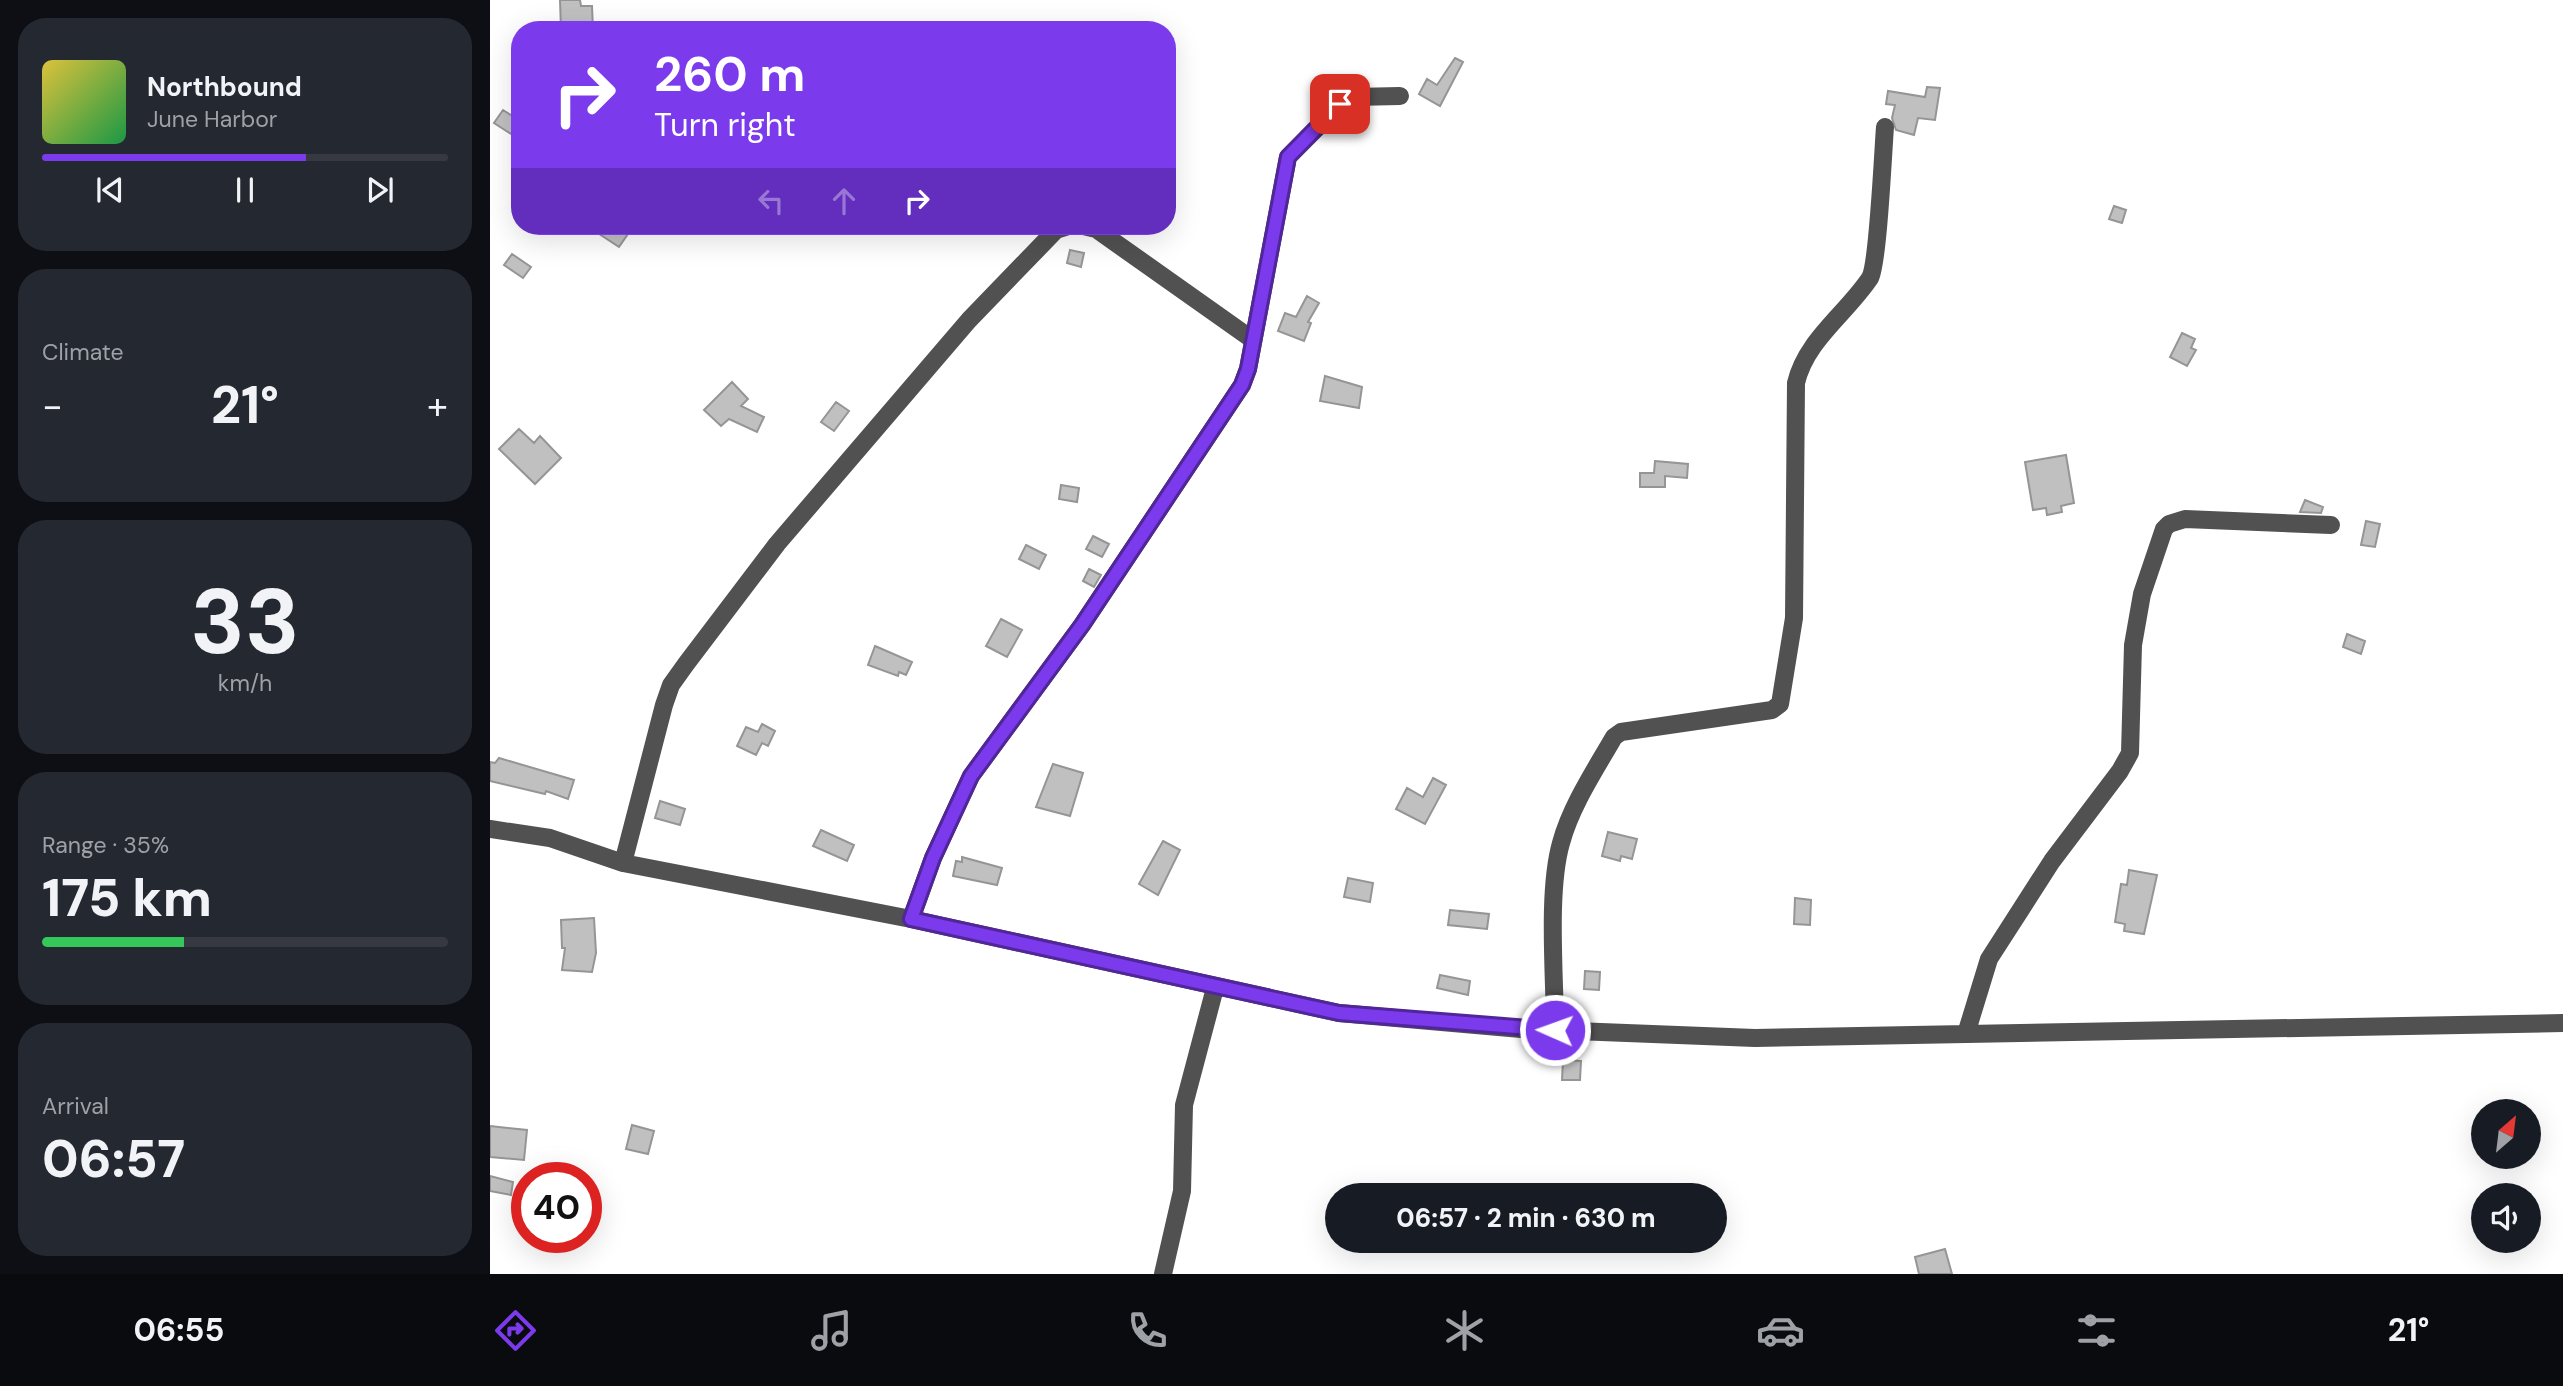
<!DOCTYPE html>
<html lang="en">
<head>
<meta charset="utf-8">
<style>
  body { margin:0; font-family:"DM Sans",sans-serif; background:#242831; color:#f1f3f6; height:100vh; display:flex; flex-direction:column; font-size:26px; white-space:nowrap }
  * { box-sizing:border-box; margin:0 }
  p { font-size:23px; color:#9ea1a6 }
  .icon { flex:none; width:38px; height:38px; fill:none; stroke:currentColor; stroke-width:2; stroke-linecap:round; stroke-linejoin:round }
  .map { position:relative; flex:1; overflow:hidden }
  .sheet { display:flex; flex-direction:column; gap:18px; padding:18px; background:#0d0f14; width:490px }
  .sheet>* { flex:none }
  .top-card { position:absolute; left:21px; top:21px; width:665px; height:214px; border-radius:28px; box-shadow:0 7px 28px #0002; background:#7c3aed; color:#fff; overflow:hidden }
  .needle { width:46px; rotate:28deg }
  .controls { position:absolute; left:1981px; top:1099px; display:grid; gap:14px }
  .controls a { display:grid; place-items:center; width:70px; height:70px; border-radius:50%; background:#171b24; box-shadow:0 7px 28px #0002; font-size:35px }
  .speed { position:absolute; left:21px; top:1162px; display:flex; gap:14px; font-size:35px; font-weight:700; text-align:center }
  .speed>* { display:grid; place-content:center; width:91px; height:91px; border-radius:50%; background:#171b24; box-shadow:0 7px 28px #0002; line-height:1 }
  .speed .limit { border:10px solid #d22; background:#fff; color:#111 }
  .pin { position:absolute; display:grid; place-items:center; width:60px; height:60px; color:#fff; margin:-30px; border-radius:14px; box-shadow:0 4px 10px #0006 }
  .me { position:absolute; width:77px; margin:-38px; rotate:272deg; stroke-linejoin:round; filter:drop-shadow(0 0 5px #0008) }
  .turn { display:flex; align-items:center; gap:24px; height:147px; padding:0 28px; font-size:32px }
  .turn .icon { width:91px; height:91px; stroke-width:2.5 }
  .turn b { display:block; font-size:49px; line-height:60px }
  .lanes { display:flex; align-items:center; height:66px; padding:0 28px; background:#0003; justify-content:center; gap:35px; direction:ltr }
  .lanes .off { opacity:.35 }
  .big { font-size:52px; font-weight:800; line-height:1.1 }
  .sheet .tile { flex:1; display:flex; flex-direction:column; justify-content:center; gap:10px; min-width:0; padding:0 24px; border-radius:28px; background:#242831 }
  .sheet .dial { align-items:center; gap:0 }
  .dial b { font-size:91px; line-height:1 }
  .song { display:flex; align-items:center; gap:21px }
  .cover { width:84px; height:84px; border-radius:10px; background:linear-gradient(135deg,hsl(50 70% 55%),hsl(140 70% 35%)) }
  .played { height:7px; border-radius:4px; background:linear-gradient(90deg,#7c3aed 65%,#363941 65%) }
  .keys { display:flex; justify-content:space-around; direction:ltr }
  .heat { display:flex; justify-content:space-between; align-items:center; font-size:38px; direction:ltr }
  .charge { height:10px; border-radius:5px; background:linear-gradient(90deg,#34c759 35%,#363941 0) }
  .trip { position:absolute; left:835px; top:1183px; width:402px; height:70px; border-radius:35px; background:#171b24; box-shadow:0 7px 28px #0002; font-weight:800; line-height:70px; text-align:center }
  .dock { display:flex; height:112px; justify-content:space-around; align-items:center; background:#090b0e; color:#9ea1a6 }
  .dock .icon { width:49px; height:49px }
  .dock .current { color:#7c3aed }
  .dock b { font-size:32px; color:#f1f3f6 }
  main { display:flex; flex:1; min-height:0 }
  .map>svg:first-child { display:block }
  .building { fill:#c0c0c0; stroke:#959595; stroke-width:2 }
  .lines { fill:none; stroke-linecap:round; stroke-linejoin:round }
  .minor { stroke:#515151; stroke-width:18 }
  .route-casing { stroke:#51269a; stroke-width:18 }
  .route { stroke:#7c3aed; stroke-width:12 }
</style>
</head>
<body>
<main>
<section class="sheet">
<div class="tile">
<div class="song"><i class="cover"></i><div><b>Northbound</b><p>June Harbor</p></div></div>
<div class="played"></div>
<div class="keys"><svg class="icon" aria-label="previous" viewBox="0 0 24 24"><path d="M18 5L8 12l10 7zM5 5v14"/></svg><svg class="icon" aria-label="pause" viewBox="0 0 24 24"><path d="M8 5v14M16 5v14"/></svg><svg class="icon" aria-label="next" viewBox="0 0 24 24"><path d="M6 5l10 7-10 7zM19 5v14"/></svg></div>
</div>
<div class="tile"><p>Climate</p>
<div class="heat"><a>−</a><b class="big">21°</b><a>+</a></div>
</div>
<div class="tile dial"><b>33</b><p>km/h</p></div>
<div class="tile"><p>Range · 35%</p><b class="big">175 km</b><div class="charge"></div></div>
<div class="tile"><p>Arrival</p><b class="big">06:57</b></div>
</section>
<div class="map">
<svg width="2073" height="1274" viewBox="0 0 2073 1274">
  <rect width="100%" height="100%" fill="#fff"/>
  <path class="building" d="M 70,0 L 90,0 L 91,6 L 102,6 L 103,30 L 71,30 Z
    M 965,58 L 973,62 L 950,106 L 929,94 L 937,79 L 947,85 Z
    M 1437,87 L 1450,88 L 1445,120 L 1428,118 L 1424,135 L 1406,130 L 1402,118 L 1405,105 L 1396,104 L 1398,91 L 1435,97 Z
    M 13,110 L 30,121 L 21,134 L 4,123 Z
    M 1624,206 L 1636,210 L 1632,223 L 1619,219 Z
    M 97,226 L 133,226 L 140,231 L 129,247 Z
    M 580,250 L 594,253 L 591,267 L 577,263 Z
    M 22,254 L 41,267 L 33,278 L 14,265 Z
    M 817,296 L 829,303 L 818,322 L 821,323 L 814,341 L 788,331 L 795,313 L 806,317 Z
    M 1692,333 L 1705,339 L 1701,348 L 1706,350 L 1697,366 L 1680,357 Z
    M 835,376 L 872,387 L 869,408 L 830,401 Z
    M 242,382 L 258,399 L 251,406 L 274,417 L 267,432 L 239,419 L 231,426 L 214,410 Z
    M 346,402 L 359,411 L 344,431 L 331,422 Z
    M 29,429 L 44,443 L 50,436 L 71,458 L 45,484 L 9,449 Z
    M 1576,455 L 1584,503 L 1571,506 L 1572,512 L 1557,515 L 1556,508 L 1543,510 L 1535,462 Z
    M 1165,461 L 1198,464 L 1197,478 L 1175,476 L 1175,487 L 1150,487 L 1150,473 L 1164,473 Z
    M 571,485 L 589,488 L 587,502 L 569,499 Z
    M 1815,500 L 1833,507 L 1831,513 L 1810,512 Z
    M 1876,521 L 1890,524 L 1885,547 L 1871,545 Z
    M 603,536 L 619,544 L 612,557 L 596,549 Z
    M 536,545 L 556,555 L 549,569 L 529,559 Z
    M 599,569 L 611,575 L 604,587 L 593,581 Z
    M 511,619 L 532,630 L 517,657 L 496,646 Z
    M 1857,634 L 1875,641 L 1871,654 L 1853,647 Z
    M 385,646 L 422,662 L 416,675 L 409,672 L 408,676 L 378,665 Z
    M 272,724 L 285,731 L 278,746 L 272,743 L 266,755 L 247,746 L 256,727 L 268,732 Z
    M 9,758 L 84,780 L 78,799 L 56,791 L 55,794 L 0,781 L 0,762 L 5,763 Z
    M 563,764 L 593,773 L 580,816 L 546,807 Z
    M 943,778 L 956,785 L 935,824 L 906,809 L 917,788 L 933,797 Z
    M 170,801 L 195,809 L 190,825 L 165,818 Z
    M 331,830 L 364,845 L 357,861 L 323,846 Z
    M 1118,832 L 1147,839 L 1142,859 L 1131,856 L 1130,861 L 1112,856 Z
    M 673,841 L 690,850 L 668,895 L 649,884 Z
    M 472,857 L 512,868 L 507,885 L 463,876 L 466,861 L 472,862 Z
    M 1639,870 L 1667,875 L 1654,934 L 1634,931 L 1635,924 L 1625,922 L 1631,884 L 1637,885 Z
    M 858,878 L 883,883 L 880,902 L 854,897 Z
    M 1305,898 L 1321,900 L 1320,925 L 1304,924 Z
    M 960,910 L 999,914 L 997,929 L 958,925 Z
    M 104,918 L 106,953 L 102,972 L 72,970 L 75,948 L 72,948 L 71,920 Z
    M 1095,971 L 1110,972 L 1109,990 L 1094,989 Z
    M 950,975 L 980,981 L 978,995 L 947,988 Z
    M 1073,1060 L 1091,1061 L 1090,1080 L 1072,1080 Z
    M 142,1125 L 164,1131 L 158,1154 L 136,1149 Z
    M 0,1126 L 37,1130 L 34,1160 L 0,1157 Z
    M 0,1176 L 23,1182 L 21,1195 L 0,1191 Z
    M 1455,1249 L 1462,1274 L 1429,1274 L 1425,1257 Z"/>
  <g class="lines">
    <path class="minor" d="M 593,226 L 606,229 L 763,340
      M 0,829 L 60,838 L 133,863 L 421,919 L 849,1013 L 1031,1029 L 1265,1038 L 2073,1023
      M 133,863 L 174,705 L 181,685 L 196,664 L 287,544 L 479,320 L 566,230 L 579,226
      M 421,919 L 443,858 L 481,776 L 592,625 L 752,385 L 758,369 L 798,157 L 851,104 L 863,97 L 910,96
      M 1065,1030 C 1065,978 1057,892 1071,843 C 1081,806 1105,770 1124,737 L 1131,732 L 1282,710 L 1290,704 L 1304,618 L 1306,383 C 1316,340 1356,314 1380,278 C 1388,264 1393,152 1395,127
      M 1476,1034 L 1499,959 L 1562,861 L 1630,771 L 1640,753 L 1643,645 L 1652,594 L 1674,529 L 1679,524 L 1695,519 L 1841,525
      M 673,1274 L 692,1191 L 694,1105 L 725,988"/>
  </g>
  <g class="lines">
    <g class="route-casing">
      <path id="route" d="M 850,104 L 798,157 L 758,369 L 752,385 L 592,625 L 481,776 L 443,858 L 421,919 L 849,1013 L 1065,1030"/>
    </g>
    <use href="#route" class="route"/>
  </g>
</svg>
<div class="controls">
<a><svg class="needle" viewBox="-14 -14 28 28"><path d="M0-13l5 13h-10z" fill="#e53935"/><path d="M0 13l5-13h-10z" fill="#9ea1a6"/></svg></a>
<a><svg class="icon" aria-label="sound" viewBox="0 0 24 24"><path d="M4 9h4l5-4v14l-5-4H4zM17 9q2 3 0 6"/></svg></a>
</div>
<div class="speed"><div class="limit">40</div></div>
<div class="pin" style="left:850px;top:104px;background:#d93025"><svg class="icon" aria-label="arrive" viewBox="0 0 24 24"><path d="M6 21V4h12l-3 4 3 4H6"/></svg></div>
<svg class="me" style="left:1065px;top:1030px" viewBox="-20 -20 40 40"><circle r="17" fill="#7c3aed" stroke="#fff" stroke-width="3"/><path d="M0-11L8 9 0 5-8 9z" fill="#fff"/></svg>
<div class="trip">06:57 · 2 min · 630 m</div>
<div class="top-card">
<div class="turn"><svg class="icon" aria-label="right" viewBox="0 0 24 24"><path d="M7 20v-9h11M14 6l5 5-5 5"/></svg><div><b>260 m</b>Turn right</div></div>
<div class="lanes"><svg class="icon off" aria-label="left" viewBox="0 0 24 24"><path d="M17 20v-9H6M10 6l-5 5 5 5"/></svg><svg class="icon off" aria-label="ahead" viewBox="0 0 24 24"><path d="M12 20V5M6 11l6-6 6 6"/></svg><svg class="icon" aria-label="right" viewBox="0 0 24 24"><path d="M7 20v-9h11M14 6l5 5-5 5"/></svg></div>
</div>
</div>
</main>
<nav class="dock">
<b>06:55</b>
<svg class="icon current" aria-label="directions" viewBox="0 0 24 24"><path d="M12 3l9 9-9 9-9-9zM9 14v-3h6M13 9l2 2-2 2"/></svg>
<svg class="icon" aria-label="music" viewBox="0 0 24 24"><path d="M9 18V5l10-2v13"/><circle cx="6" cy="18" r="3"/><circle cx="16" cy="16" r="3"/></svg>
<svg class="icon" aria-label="phone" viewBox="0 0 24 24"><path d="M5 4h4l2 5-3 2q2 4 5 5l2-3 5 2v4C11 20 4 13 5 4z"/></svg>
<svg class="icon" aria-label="climate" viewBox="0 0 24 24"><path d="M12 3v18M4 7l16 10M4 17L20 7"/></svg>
<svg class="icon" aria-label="car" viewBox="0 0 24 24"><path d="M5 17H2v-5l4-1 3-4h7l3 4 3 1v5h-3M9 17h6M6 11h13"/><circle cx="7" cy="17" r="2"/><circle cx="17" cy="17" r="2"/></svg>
<svg class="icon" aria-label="filters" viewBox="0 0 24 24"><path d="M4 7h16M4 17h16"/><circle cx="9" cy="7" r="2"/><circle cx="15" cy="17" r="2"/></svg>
<b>21°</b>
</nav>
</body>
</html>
